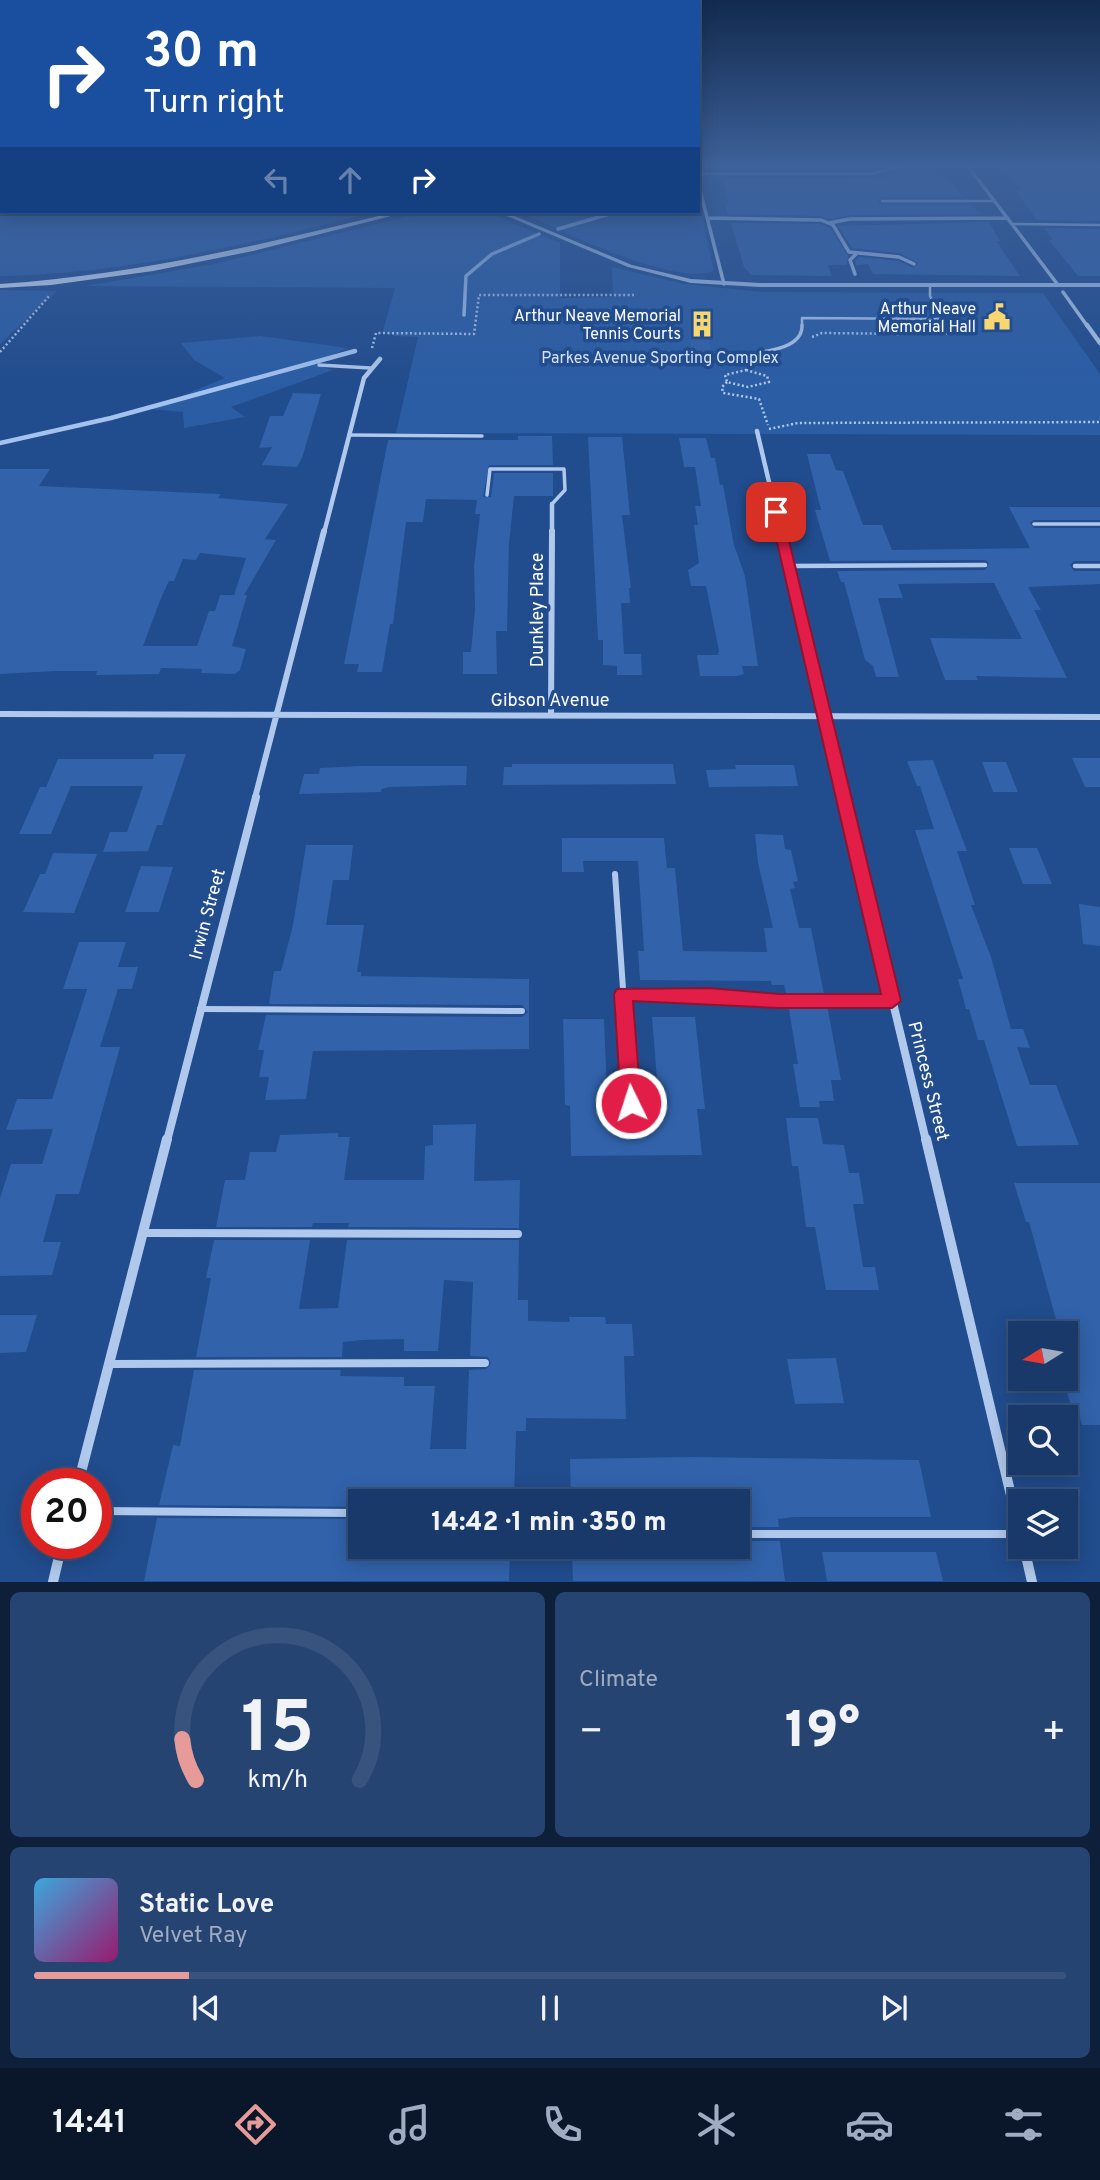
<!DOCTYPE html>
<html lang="en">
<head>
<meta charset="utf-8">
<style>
  body { margin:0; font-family:Overpass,sans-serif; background:#264472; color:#f1f3f6; height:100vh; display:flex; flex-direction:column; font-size:26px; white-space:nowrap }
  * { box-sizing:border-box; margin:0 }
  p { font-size:23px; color:#9facc1 }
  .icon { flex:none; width:38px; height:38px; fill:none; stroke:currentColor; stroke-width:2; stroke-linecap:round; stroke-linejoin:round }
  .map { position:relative; height:1582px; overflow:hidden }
  .drawer { display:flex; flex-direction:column; gap:10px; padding:10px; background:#0e1f3a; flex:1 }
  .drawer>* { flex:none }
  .guide { position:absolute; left:0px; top:0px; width:700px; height:214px; box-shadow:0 4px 18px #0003,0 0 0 2px #37537e; background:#1a4fa0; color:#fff; overflow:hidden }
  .needle { width:46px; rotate:259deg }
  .tools { position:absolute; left:1008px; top:1321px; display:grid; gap:14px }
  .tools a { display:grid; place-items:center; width:70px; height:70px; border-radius:0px; background:#19396a; box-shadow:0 4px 18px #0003,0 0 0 2px #37537e; font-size:35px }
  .speed { position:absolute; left:21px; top:1468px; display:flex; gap:14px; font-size:35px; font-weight:700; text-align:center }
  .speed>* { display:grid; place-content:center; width:91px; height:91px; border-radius:50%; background:#19396a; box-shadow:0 4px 18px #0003,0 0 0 2px #37537e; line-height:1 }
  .speed .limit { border:10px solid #d22; background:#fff; color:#111 }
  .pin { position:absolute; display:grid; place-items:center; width:60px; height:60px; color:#fff; margin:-30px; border-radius:14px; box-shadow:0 4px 10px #0006 }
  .me { position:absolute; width:77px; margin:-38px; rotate:356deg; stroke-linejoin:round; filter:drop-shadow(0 0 5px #0008) }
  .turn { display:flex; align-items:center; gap:24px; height:147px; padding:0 28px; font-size:32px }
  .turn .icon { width:91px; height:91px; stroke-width:2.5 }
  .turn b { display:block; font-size:49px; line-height:60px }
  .lanes { display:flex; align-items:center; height:66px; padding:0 28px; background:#0003; justify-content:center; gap:35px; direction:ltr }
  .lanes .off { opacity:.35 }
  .big { font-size:52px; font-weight:800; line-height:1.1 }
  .drawer .card { flex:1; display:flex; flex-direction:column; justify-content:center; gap:10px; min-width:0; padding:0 24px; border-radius:10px; background:#264472 }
  .drawer .dial { align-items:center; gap:0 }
  .dial svg { height:182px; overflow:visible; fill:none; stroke:#37537e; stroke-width:7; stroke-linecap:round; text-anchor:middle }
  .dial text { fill:#f1f3f6; stroke:none }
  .song { display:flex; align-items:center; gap:21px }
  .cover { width:84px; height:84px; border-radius:10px; background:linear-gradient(135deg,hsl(200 70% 55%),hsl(320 70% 35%)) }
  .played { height:7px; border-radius:4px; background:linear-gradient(90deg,#e69b98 15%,#37537e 15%) }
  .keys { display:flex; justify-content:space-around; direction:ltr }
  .heat { display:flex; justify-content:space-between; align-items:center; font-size:38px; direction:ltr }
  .drawer .tiles { flex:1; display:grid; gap:10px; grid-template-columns:1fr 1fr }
  .card:last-child { grid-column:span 2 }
  .trip { position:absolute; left:348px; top:1489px; width:402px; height:70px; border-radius:0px; background:#19396a; box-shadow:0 4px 18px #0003,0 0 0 2px #37537e; font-weight:800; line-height:70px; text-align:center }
  .tab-bar { display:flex; height:112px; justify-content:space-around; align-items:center; background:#0a172a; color:#9facc1 }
  .tab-bar .icon { width:49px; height:49px }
  .tab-bar .active { color:#e69b98 }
  .tab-bar b { font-size:32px; color:#f1f3f6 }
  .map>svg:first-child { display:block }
  .green { fill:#2b5da5 }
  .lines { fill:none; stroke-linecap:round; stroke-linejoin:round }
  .stream-far1 { stroke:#a3c2ed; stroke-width:3.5 }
  .stream { stroke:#a3c2ed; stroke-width:4.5 }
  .building { fill:#3162aa; fill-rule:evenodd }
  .path { stroke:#b0c8eb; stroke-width:2.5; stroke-dasharray:2 2.5; stroke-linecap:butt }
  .service-far4 { stroke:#b0c8eb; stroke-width:2.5 }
  .service-far3 { stroke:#b0c8eb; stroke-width:3.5 }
  .service-far2 { stroke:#b0c8eb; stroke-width:4.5 }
  .service-far1 { stroke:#b0c8eb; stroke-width:6 }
  .service { stroke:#b0c8eb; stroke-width:8 }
  .minor-far4 { stroke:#b0c8eb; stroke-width:3.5 }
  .minor-far3 { stroke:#b0c8eb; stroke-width:4.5 }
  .minor-far2 { stroke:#b0c8eb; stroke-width:6 }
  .minor-far1 { stroke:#b0c8eb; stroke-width:8 }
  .minor { stroke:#b0c8eb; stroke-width:10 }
  .tertiary { fill:#b0c8eb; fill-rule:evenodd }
  .secondary { fill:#dbe7f9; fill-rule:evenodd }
  .route { fill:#e11d48; stroke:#92132f; stroke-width:2 }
  .labels { text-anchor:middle; stroke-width:7; stroke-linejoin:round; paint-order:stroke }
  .far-poi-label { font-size:16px; fill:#fff; stroke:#214c8d; text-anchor:end }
  .far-park-label { font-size:16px; fill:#d5e3f8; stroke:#214c8d }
  .street-label { font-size:18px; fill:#fff; stroke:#214c8d }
</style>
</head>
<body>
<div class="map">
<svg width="1100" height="1582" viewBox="0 0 1100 1582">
  <rect width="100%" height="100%" fill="#214c8d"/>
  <path class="green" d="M 0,166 L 2,212 L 376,212 C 251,243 130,274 0,276 Z
    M 755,166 L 869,166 L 860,171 L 752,172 Z
    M 698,199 L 714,271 C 672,287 561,230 520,212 L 698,212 Z
    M 425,212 L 487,212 L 560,243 L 560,298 L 613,297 L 612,267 L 684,284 L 762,292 L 1043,293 L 1100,374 L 1100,435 L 396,433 L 418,337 L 395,336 L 383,331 L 395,288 L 85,286 L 214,264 Z
    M 0,290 L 57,291 L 0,344 Z
    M 260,336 L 348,348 L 313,364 L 333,370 L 231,407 L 245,417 L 184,428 L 183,412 L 150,409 L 225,378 L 194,360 L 181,343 Z"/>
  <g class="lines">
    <path class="stream-far1" d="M 558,229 L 616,212
      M 464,315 L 466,276 L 492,254 L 539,234"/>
    <path class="stream" d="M 0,443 L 111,418 L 355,351"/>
  </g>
  <path class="building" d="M 1001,166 L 1100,166 L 1100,221 L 1037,220 L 1015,190 L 1020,190 Z
    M 940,168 L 963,197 L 882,197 L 878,202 L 882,205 L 970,205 L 982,214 L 850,215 L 829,219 L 821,216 L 728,214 L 725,205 L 729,205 L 723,178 L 893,177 L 890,173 L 909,169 Z
    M 989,222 L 1000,241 L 996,241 L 1020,276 L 873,274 L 868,264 L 856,265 L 855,261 L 859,257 L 898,261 L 914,268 L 918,263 L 900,253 L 852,248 L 838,226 Z
    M 731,223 L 820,224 L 830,228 L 848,256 L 847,265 L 828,265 L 832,276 L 751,275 L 744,267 Z
    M 1044,228 L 1100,229 L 1100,276 L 1078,276 L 1049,240 L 1053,240 Z
    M 690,340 L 709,340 L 711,350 L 707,355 L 712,359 L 693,359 Z
    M 293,393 L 321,394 L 302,458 L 297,467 L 262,465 L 272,447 L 259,448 L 270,416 L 283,416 Z
    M 518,436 L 552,436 L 553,465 L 489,465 L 483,497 L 491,497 L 494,473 L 553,473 L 553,496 L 514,496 L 509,544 L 507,631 L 496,631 L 497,674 L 463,674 L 463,652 L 471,652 L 475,610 L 474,566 L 480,514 L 475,514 L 477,500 L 426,499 L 423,522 L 406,522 L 393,624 L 390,624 L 382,672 L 357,672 L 359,664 L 344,664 L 388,440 L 518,440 Z
    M 588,437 L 622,437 L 630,515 L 622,515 L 631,588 L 629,588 L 630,603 L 621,603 L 624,654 L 641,654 L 642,675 L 617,675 L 617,666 L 603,665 L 603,640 L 598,640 Z
    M 679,438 L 706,438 L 711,458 L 715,458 L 720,485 L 723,485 L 734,545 L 745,576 L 758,666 L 742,666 L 744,674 L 737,676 L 700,676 L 697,655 L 718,655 L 719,651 L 706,586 L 691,586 L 688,570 L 699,563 L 694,525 L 698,525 L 695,506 L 701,506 L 695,467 L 684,467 Z
    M 807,454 L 830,454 L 836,470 L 843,471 L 863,525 L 882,525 L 892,550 L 1030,548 L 1009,507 L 1100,507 L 1100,520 L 1034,520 L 1030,523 L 1034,528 L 1100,528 L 1100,561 L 1074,561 L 1070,565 L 1074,571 L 1100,571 L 1100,584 L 1028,587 L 1041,610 L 1034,610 L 1067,678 L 976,676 L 978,680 L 945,680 L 930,638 L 1022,639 L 994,583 L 898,584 L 903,598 L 878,598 L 899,677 L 876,677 L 873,666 L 865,660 L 844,582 L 841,582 L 837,571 L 985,570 L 989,563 L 985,560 L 830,561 L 815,510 L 821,510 Z
    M 0,469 L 50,469 L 39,486 L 221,494 L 218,498 L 288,504 L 265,539 L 276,540 L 244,595 L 247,595 L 232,646 L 246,649 L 240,670 L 235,674 L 201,673 L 202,669 L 161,668 L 159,674 L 96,675 L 97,671 L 56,671 L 0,674 ZM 200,553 L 246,558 L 234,595 L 220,595 L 215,611 L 209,611 L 197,646 L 143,646 L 161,598 L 169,581 L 174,581 L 183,559 L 196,560 Z
    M 154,754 L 186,754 L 162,825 L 157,825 L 148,851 L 103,852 L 110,832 L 127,832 L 143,786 L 71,786 L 51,834 L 19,834 L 40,787 L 46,787 L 58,759 L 153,759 Z
    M 1072,758 L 1100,758 L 1100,787 L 1085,787 Z
    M 933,760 L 967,851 L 957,851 L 975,905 L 971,905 L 991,957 L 1011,1029 L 1023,1029 L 1030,1048 L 1017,1047 L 1030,1085 L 1056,1085 L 1079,1145 L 1017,1146 L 984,1040 L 978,1040 L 969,1009 L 966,1009 L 958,979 L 963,979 L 915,830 L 934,829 L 920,786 L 917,786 L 907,761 Z
    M 982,762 L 1006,762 L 1018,792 L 993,792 Z
    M 512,764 L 673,764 L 676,784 L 503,785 L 504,767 L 512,767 Z
    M 735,765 L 794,765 L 798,786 L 709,787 L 706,770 L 736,769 Z
    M 360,766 L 467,766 L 466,785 L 389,787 L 382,789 L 381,792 L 299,794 L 304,774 L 319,774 L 320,768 Z
    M 755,834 L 783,835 L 785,849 L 791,850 L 798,881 L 793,882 L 795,888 L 790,889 L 799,928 L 811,928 L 824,994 L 786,993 L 784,985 L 772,985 L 771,981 L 640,980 L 638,951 L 644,951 L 638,861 L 583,861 L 584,872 L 562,872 L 562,838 L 664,838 L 667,868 L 675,868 L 683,951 L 767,952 L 764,928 L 773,928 L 758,863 Z
    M 306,845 L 353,845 L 349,880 L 333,880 L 326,925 L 364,925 L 357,972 L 361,972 L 361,976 L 529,979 L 529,1049 L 313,1051 L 306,1099 L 265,1100 L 269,1077 L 259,1077 L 264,1050 L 258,1050 L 266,1015 L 522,1017 L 528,1012 L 522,1005 L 269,1004 L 274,971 L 281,971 L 293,925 Z
    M 1009,848 L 1037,848 L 1052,884 L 1023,884 Z
    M 53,853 L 97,854 L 74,913 L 23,912 L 40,874 L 45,874 Z
    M 141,866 L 173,867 L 159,912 L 125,912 Z
    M 1079,904 L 1100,907 L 1100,946 L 1083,944 Z
    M 79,942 L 126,942 L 118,967 L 138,967 L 132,989 L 118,989 L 100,1047 L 120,1047 L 79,1194 L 56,1194 L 43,1242 L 61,1242 L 52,1275 L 0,1276 L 0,1198 L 11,1164 L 42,1164 L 53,1129 L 6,1130 L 17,1099 L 52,1099 L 87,989 L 63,989 Z
    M 788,1004 L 827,1005 L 841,1080 L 831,1080 L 834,1101 L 819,1101 L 820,1107 L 800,1107 L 793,1064 L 798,1064 Z
    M 652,1017 L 695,1017 L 705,1109 L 697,1109 L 702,1155 L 571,1156 L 570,1106 L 565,1105 L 563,1019 L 604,1019 L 608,1117 L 660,1117 Z
    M 786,1118 L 818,1118 L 823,1144 L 844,1145 L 849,1173 L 859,1173 L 864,1204 L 853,1204 L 863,1267 L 875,1267 L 879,1290 L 826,1290 L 815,1227 L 806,1227 L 798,1166 L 792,1166 Z
    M 476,1124 L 474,1181 L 520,1180 L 519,1228 L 348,1227 L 349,1223 L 313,1223 L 312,1227 L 216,1227 L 225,1180 L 245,1180 L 250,1152 L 276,1152 L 280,1135 L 338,1133 L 338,1137 L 350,1137 L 344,1180 L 424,1180 L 425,1146 L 433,1145 L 433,1125 Z
    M 1014,1183 L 1100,1183 L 1100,1425 L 1082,1425 L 1078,1412 L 1073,1412 L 1066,1389 L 1066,1334 L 1060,1334 L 1029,1222 L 1026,1222 Z
    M 214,1240 L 310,1240 L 299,1309 L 338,1308 L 347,1240 L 519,1240 L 518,1300 L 528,1300 L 528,1321 L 570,1322 L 569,1317 L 605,1317 L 606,1324 L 632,1324 L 634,1356 L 624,1356 L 626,1419 L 526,1418 L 526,1431 L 516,1431 L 514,1501 L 378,1499 L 360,1500 L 360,1507 L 159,1505 L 173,1445 L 180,1446 L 194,1370 L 341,1370 L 340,1376 L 404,1377 L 404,1386 L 435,1386 L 430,1449 L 466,1449 L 469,1370 L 486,1369 L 491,1364 L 488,1357 L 470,1356 L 473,1282 L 444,1280 L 438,1351 L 404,1351 L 404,1339 L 363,1340 L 343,1342 L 342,1357 L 196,1357 L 211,1278 L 206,1278 Z
    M 0,1315 L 37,1315 L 26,1352 L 0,1353 Z
    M 836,1358 L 844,1403 L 795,1404 L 787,1359 Z
    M 691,1457 L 919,1460 L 931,1517 L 794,1517 L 778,1519 L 779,1527 L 738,1527 L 738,1502 L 571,1502 L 570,1459 Z
    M 157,1518 L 360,1519 L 360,1547 L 510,1547 L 509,1581 L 144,1581 Z
    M 738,1541 L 780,1541 L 785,1581 L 573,1581 L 572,1549 L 738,1549 Z
    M 822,1552 L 936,1552 L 943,1581 L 827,1581 Z"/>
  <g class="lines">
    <path class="path" d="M 936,334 L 955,333 L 954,325
      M 812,337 L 822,333 L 907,334
      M 372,348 L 376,333 L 474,334 L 479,295 L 634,295
      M 691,349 L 686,349 L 688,360 L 703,360
      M 0,352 L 50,295
      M 746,370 L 767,376 L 769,382 L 748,387 L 727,382 L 725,375 Z
      M 727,382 L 722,387 L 723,393 L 759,399 L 768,425
      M 769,429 L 798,423 L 1100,422"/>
    <path class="service-far4" d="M 698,174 L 871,174 L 904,166
      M 882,201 L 994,201
      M 1012,224 L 1100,225
      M 802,327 L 802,318 L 941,319 L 930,296 L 930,285"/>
    <path class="service-far3" d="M 711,354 C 732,354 804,357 802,325
      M 319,365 L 370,368
      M 349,435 L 482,436
      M 487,495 L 490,469 L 564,469 L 565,490 L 552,504
      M 1034,524 L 1100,524"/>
    <path class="service-far2" d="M 788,566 L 985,565
      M 1075,566 L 1100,566"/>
    <path class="service-far1" d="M 615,874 L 631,1103
      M 624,994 L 892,1001
      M 200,1009 L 522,1011"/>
    <path class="service" d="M 143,1233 L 518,1234
      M 110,1364 L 485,1363
      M 96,1511 L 360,1513
      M 738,1534 L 1019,1534"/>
    <path class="minor-far4" d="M 968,166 L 1058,285
      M 698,182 L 724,284
      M 707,218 L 821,220 L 833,225 L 849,252 L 899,257 L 914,264
      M 829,223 L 850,219 L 1008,218
      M 855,274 L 850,260 L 856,254
      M 1063,292 L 1088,327"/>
    <path class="minor-far3" d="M 1087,325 L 1100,343
      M 757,431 L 781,533
      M 324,533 L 364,378 L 380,359
      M 552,533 L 552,504"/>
    <path class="minor-far2" d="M 781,531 L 845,798
      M 0,714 L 1100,717
      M 551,715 L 552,531
      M 255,798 L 324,531"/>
    <path class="minor-far1" d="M 844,797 L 926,1141
      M 167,1141 L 256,797"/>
    <path class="minor" d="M 926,1139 L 1020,1533
      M 78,1484 L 167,1139
      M 1024,1547 L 1032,1582
      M 53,1582 L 62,1544"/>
    <path class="tertiary" d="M 497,212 L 505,212 L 632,265 L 691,279 L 760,283 L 1100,283 L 1100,287 L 760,287 L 691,283 L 628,267 Z"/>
    <path class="secondary" d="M 395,212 L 407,212 L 253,251 L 153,271 L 51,285 L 0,288 L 0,284 C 135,275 264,244 395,212 Z"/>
  </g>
  <linearGradient id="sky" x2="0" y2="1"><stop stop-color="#122a4e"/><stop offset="0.43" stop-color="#3d619a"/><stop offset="1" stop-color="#3d619a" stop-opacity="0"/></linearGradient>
  <rect width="1100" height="387" fill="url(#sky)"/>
  <path class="route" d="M 776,509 L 782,512 L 901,1001 L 892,1008 L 779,1008 L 633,1001 L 641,1103 L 638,1109 L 624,1109 L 621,1103 L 614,994 L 617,989 L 709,988 L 779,994 L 881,994 L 770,512 Z"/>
  <defs>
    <g id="civic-bare" transform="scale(2.1)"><path d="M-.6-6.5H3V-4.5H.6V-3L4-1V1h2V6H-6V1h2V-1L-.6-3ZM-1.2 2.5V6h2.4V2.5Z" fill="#f8d771" stroke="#214c8d" stroke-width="2.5" paint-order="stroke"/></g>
    <g id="building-bare" transform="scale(2.1)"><path d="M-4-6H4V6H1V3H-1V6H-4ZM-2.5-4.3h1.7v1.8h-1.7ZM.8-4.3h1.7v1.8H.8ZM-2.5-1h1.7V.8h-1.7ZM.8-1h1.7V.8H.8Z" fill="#f8d771" stroke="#214c8d" stroke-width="2.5" paint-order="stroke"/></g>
  </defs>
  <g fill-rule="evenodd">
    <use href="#civic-bare" x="997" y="317"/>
    <use href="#building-bare" x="702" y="324"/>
  </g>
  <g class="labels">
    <g class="far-poi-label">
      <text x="976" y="314">Arthur Neave<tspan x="976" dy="18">Memorial Hall</tspan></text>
      <text x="681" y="321">Arthur Neave Memorial<tspan x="681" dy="18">Tennis Courts</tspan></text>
    </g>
    <g class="far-park-label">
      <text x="660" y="363">Parkes Avenue Sporting Complex</text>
    </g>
    <g class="street-label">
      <text transform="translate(537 610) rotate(-90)" y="6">Dunkley Place</text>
      <text x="550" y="706">Gibson Avenue</text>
      <text transform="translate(207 914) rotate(-75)" y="6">Irwin Street</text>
      <text transform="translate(929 1081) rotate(76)" y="6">Princess Street</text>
    </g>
  </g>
</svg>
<div class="tools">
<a><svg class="needle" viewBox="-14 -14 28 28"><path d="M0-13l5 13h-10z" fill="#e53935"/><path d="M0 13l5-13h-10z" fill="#9facc1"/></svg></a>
<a><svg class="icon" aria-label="search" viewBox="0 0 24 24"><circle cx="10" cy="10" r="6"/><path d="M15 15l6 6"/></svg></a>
<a><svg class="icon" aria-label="layers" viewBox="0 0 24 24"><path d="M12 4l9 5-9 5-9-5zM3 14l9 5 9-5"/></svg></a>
</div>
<div class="speed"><div class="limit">20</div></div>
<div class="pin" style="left:776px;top:512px;background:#d93025"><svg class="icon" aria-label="arrive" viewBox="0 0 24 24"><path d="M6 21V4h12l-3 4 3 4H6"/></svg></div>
<svg class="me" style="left:631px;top:1103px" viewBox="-20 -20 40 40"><circle r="17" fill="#e11d48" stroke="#fff" stroke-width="3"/><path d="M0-11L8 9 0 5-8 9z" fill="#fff"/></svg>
<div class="trip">14:42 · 1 min · 350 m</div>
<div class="guide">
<div class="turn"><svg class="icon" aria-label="right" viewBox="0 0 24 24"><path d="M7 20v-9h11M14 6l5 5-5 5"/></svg><div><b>30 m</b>Turn right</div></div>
<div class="lanes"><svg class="icon off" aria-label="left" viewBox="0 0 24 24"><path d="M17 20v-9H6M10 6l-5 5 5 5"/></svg><svg class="icon off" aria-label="ahead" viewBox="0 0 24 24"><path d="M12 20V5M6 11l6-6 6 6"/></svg><svg class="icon" aria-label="right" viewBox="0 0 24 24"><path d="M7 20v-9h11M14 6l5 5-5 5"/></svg></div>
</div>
</div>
<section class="drawer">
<div class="tiles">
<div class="card dial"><svg viewBox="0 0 100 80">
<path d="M14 69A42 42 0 1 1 86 69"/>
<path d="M14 69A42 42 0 0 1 8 51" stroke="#e69b98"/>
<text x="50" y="56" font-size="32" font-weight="700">15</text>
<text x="50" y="72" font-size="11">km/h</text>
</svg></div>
<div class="card"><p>Climate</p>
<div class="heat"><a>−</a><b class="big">19°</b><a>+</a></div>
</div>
<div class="card">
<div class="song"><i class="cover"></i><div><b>Static Love</b><p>Velvet Ray</p></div></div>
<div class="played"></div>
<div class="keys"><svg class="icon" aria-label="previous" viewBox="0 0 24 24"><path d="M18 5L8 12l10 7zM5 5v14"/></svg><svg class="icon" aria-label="pause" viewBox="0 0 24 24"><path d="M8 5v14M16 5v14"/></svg><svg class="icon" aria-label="next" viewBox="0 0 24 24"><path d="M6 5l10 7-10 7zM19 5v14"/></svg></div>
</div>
</div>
</section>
<nav class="tab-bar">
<b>14:41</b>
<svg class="icon active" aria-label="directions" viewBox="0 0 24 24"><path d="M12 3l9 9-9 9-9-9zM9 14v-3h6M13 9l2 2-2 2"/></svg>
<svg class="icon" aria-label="music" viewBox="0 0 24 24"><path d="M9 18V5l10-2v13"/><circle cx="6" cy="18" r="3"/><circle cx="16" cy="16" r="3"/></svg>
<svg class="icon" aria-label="phone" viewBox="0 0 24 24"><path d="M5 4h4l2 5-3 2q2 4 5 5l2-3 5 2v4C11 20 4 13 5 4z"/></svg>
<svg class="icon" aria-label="climate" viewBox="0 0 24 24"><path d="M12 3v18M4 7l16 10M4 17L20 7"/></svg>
<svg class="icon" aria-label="car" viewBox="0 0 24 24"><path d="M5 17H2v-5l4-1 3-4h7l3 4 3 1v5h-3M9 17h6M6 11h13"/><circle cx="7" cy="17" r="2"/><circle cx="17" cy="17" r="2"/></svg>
<svg class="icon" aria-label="filters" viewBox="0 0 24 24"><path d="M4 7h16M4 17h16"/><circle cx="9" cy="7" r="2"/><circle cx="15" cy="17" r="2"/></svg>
</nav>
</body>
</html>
